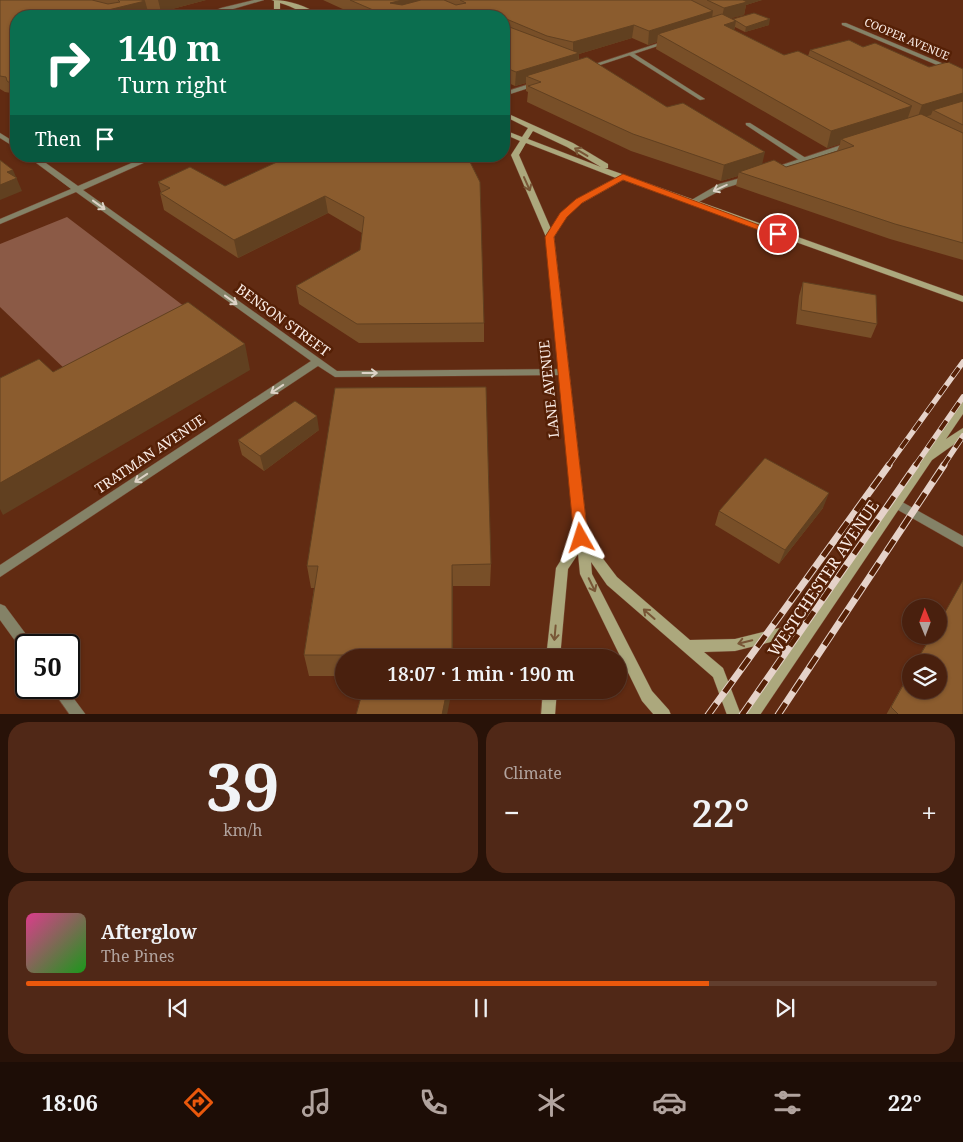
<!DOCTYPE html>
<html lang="en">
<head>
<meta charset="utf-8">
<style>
  body { margin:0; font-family:"Noto Serif",serif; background:#502817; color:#f1f3f6; height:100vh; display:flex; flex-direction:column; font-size:19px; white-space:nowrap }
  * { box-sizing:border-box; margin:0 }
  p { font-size:16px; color:#b1a39e }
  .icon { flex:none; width:28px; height:28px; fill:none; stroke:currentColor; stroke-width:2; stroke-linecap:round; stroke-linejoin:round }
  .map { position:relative; height:714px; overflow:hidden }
  .details { display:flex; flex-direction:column; gap:8px; padding:8px; background:#281208; flex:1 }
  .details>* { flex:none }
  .banner { position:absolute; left:10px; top:10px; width:500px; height:152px; border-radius:20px; box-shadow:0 1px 4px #0004,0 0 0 1px #613e2e; background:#0b6e4f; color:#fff; overflow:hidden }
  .needle { width:32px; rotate:359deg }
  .controls { position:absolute; left:902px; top:599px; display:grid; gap:10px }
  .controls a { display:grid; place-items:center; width:45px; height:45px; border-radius:50%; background:#49200e; box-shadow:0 1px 4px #0004,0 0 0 1px #613e2e; font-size:25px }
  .speed { position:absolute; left:15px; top:634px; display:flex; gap:10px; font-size:25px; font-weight:700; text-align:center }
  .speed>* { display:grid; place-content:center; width:65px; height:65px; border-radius:50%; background:#49200e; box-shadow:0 1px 4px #0004,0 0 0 1px #613e2e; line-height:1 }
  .speed .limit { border:2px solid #111; border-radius:8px; background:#fff; color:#111 }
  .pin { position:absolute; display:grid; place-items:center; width:42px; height:42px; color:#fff; margin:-21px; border:2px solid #fff; border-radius:50%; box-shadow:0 1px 5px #0007 }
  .me { position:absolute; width:55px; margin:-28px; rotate:354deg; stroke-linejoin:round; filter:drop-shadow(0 0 4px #0008) }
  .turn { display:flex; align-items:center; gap:18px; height:105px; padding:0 25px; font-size:22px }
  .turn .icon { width:65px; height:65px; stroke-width:2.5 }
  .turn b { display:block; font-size:35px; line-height:42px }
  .then { display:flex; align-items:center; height:48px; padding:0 25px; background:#0003; gap:10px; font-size:19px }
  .big { font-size:38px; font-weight:600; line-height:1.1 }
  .details .card { flex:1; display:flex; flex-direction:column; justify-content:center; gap:8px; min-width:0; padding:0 18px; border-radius:20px; background:#502817 }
  .details .dial { align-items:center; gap:0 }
  .dial b { font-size:65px; line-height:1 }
  .song { display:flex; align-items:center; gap:15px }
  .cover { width:60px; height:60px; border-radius:8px; background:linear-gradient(135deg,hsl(330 70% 55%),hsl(120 70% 35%)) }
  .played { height:5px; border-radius:2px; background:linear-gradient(90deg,#ea580c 75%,#613e2e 75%) }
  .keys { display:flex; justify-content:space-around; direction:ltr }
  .heat { display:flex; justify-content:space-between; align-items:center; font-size:28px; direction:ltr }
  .details .tiles { flex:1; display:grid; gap:8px; grid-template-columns:1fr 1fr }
  .card:last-child { grid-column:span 2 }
  .trip { position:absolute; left:335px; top:649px; width:292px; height:50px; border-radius:25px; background:#49200e; box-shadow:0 1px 4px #0004,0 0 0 1px #613e2e; font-weight:600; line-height:50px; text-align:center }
  .tab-bar { display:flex; height:80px; justify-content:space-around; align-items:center; background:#1d0d06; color:#b1a39e }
  .tab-bar .icon { width:35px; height:35px }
  .tab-bar .on { color:#ea580c }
  .tab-bar b { font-size:22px; color:#f1f3f6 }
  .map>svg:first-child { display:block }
  .green { fill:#8b5a46 }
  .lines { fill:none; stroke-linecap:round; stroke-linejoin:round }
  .lane-casing { stroke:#764630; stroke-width:1 }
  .street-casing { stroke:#764630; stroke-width:1 }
  .secondary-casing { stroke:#764630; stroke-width:1 }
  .lane { fill:#848267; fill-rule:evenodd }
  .street { fill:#848267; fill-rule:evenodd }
  .secondary { fill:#aca87d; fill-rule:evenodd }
  .rail-far1-casing { stroke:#e5d2c9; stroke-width:5.5 }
  .rail-casing { stroke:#e5d2c9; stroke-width:7 }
  .rail-far1 { stroke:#552006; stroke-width:4; stroke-dasharray:11; stroke-linecap:butt }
  .rail { stroke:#552006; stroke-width:5; stroke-dasharray:14; stroke-linecap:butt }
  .wall { fill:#784f28; fill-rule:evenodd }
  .shaded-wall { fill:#614020 }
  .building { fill:#8b5c2e; stroke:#614020 }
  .oneway { stroke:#785636 }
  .oneway2 { stroke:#dcd2c6 }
  .route { fill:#ea580c; stroke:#983908 }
  .labels { text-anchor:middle; stroke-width:5; stroke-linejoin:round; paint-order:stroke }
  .far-street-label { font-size:11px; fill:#faece6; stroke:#552006 }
  .street-label { font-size:14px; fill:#faece6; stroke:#552006 }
  .near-street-label { font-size:16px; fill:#faece6; stroke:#552006 }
</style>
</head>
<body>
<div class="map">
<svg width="963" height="715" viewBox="0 0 963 715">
  <rect width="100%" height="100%" fill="#612b12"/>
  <path class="green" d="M 67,217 L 189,310 L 68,372 L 0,307 L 0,244 Z"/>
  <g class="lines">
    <g class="lane-casing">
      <path id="lane" d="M 254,0 L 264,0 L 209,16 L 201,16 L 221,8 Z
        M 629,53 L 633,53 L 705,99 L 700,100 L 629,55 Z
        M 746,123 L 750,123 L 809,160 L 808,162 L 802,162 L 746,125 Z"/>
    </g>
    <g class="street-casing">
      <path id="street" d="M 842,23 L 846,23 L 963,72 L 963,76 L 842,25 Z
        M 668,40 L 673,41 L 588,69 L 583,68 Z
        M 539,81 L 542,83 L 541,84 L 504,96 L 504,92 Z
        M 0,133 L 16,143 L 16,148 L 0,138 Z
        M 847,143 L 854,145 L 774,172 L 771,172 L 767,170 Z
        M 27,156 L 36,156 L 78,186 L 148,156 L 159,156 L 83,190 L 337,371 L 562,369 L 567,372 L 562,375 L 335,377 L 318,366 L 0,577 L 0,565 L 311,361 L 76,192 L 0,224 L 0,219 L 71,189 Z
        M 748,176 L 752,178 L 751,180 L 725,188 L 695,204 L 689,204 L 688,202 L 719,184 Z
        M 895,498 L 963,536 L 963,547 L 891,506 L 889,503 L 891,500 Z
        M 0,604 L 5,606 L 31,641 L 33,645 L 26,645 L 26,651 L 21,649 L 0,620 Z
        M 51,688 L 66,688 L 86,715 L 70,715 Z"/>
    </g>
    <g class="secondary-casing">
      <path id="secondary" d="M 272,0 C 289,0 307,6 321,16 C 307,17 293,6 280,3 L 280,16 L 274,16 L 274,1 Z
        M 136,7 L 169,15 L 170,16 L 161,16 L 134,10 L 133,9 Z
        M 504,112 L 573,143 L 608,164 L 608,168 L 605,168 L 963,296 L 963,302 L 623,180 L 582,203 L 566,216 L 554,237 L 588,539 L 617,577 L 690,640 L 735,639 L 808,621 L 959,403 L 963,402 L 963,414 L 946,439 L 963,428 L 963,438 L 932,460 L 760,715 L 744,715 L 798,635 L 735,651 L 704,652 L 723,668 L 741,715 L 727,715 L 713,677 L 607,585 L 591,562 L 592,574 L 652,691 L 669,710 L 671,715 L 654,715 L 642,701 L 580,574 L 578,554 L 568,569 L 560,658 L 546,658 L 556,568 L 576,536 L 546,237 L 511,155 L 520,141 L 504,134 L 504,130 L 522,137 L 528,128 L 504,116 ZM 533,131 L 567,147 L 601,167 L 528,139 ZM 526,143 L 616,178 C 588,193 568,200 551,229 L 519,155 Z
        M 543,690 L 557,690 L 555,715 L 541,715 Z"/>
    </g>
    <use href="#lane" class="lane"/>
    <use href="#street" class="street"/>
    <use href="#secondary" class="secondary"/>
    <g class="rail-far1-casing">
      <path id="rail-far1" d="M 888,466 L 963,362
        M 915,466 L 963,397
        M 943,466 L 963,436"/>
    </g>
    <g class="rail-casing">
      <path id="rail" d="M 708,715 L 889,465
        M 742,715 L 916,465
        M 778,715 L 944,465"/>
    </g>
    <use href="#rail-far1" class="rail-far1"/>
    <use href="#rail" class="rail"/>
  </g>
  <path class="wall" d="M 0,0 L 206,0 L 161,12 L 147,9 L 149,15 L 16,16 L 16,99 L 13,96 L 11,93 L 5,92 L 0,89 Z
    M 323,0 L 762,0 L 746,5 L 744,15 L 731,18 L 733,19 L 769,25 L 745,32 L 735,27 L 734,30 L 784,55 L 808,56 L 810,50 L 863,47 L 929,67 L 963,69 L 963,260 L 890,239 L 736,186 L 738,176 L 721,181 L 631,151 L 527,102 L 528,92 L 526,91 L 526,83 L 515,86 L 504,81 L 504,16 L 358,16 ZM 632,38 L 648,45 L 657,42 L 656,49 L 827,148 L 840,144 L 837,151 L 786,167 L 762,164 L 667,107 L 579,59 L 579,54 Z
    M 467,156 L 484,323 L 484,342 L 359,343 L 299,304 L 296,286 L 360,250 L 362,233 L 328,213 L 238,258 L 164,210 L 160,193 L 161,192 L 158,182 L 225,186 Z
    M 803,282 L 877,324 L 871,338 L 796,324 L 799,296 Z
    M 319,430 L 264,471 L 242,455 L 238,440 Z
    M 823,508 L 779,564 L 715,525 L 719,511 Z
    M 491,564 L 490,586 L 453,586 L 453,658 L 344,658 L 344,676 L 309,676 L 304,655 L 314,588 L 311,588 L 307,566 Z
    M 931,635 L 963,715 L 886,715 L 911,670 L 911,690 L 939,662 L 916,662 Z"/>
  <path class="shaded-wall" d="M 158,0 L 206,0 L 161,12 Z
    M 402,0 L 447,0 L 391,16 L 390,3 Z
    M 733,0 L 762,0 L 746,5 L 744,15 L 721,21 L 724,8 Z
    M 145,1 L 149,15 L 144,16 L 101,16 L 100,12 Z
    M 713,11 L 711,25 L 658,34 L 657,42 L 648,45 L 649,31 Z
    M 770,19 L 769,25 L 745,32 L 746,27 Z
    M 736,21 L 733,36 L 724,25 Z
    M 634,25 L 632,38 L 579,54 L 578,67 L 526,76 L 526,83 L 515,86 L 516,72 L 573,55 L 573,42 Z
    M 963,93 L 963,106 L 933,110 L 931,115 L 917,119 L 922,105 Z
    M 912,106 L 906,123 L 841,139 L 840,144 L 827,148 L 831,131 Z
    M 765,152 L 761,169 L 739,172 L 738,176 L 721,181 L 724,165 Z
    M 108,156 L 114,156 L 109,159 Z
    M 13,170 L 22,191 L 0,200 L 0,185 L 7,172 Z
    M 325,196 L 328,213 L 238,258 L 234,240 Z
    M 245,344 L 250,370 L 3,515 L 0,509 L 0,483 Z
    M 317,416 L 319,430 L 264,471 L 260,456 Z
    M 829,493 L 823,508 L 779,564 L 785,550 Z
    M 452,565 L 453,586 L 453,658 L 452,658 Z
    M 447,690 L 452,690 L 447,715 L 442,715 Z"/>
  <path class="building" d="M 0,0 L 92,0 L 108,4 L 120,2 L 118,0 L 141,0 L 145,1 L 100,12 L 116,16 L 16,16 L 16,87 L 7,81 L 6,77 L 0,76 Z
    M 350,0 L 402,0 L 390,3 L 402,5 L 421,0 L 444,0 L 456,5 L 466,3 L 460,0 L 691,0 L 713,11 L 649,31 L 634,25 L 573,42 L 547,36 L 504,18 L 504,16 L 387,16 Z
    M 707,0 L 743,0 L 747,2 L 724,8 Z
    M 754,13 L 770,19 L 746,27 L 733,19 Z
    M 722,14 L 736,21 L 724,25 L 784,55 L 798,51 L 912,106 L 831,131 L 658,34 Z
    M 504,25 L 579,53 L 516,72 L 504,67 Z
    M 849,40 L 863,47 L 875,43 L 929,67 L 948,62 L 963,69 L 963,93 L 922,105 L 810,50 Z
    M 587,57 L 667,107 L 683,103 L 765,152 L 724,165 L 633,134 L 528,86 L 541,82 L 526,76 Z
    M 963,101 L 963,125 L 933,110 Z
    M 921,114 L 963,133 L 963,243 L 895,224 L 739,172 L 774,160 L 786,167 L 854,146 L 841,139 Z
    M 290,156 L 467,156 L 480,182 L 484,323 L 357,324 L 296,286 L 360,250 L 364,217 L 325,196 L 234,240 L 160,193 L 170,188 L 158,182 L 190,167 L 225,186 Z
    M 0,160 L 13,170 L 7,172 L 17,178 L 0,185 Z
    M 803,282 L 876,295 L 877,324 L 801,310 Z
    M 188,302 L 245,344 L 0,483 L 0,378 L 39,359 L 53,372 Z
    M 486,387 L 491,564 L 452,565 L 452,658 L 372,658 L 373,655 L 304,655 L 318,566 L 307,566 L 335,388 Z
    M 295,401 L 317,416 L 260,456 L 238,440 Z
    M 765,458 L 829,493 L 785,550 L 719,511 Z
    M 963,580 L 963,715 L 899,715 L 891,707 L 911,671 L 911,690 L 939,690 L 939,662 L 916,662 L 932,635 L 939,635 L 939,623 Z
    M 363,690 L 447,690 L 442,715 L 356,715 Z"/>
  <defs><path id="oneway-shaft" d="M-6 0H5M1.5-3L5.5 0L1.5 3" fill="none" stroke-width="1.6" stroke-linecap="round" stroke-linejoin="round" transform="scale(1.25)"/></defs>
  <g class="oneway">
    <use href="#oneway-shaft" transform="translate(581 152) rotate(-149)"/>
    <use href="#oneway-shaft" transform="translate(527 184) rotate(66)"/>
    <use href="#oneway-shaft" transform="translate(592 585) rotate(64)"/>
    <use href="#oneway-shaft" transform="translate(649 614) rotate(-139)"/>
    <use href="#oneway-shaft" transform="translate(555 633) rotate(95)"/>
    <use href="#oneway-shaft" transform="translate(745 642) rotate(166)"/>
  </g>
  <g class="oneway2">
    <use href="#oneway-shaft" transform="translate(720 188) rotate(155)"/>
    <use href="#oneway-shaft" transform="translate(99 205) rotate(36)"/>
    <use href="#oneway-shaft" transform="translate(231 300) rotate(36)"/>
    <use href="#oneway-shaft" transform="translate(370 373)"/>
    <use href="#oneway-shaft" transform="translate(277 389) rotate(146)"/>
    <use href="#oneway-shaft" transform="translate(141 478) rotate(146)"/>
  </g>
  <path class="route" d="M 623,174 L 783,234 L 775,236 L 623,180 L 582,203 L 567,217 L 554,237 L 588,538 L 586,542 L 576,542 L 574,538 L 545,237 L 560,213 L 576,199 Z"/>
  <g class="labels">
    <g class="far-street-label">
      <text transform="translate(907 39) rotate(23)" y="4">COOPER AVENUE</text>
    </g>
    <g class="street-label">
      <text transform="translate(283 320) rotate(36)" y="5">BENSON STREET</text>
      <text transform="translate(549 389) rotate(-96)" y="5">LANE AVENUE</text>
      <text transform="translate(150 454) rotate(-34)" y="5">TRATMAN AVENUE</text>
    </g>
    <g class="near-street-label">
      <text transform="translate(823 578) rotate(-56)" y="6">WESTCHESTER AVENUE</text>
    </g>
  </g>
</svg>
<div class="controls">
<a><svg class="needle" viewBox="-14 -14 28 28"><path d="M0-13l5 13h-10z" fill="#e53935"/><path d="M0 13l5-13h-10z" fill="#b1a39e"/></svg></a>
<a><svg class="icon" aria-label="layers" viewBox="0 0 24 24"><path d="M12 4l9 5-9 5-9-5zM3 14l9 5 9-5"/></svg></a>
</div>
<div class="speed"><div class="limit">50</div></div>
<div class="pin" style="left:778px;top:234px;background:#d93025"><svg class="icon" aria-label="arrive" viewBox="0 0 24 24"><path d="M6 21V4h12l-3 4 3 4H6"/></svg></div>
<svg class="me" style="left:581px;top:538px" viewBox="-20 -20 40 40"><path d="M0-17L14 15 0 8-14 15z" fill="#ea580c" stroke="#fff" stroke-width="4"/></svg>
<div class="trip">18:07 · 1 min · 190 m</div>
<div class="banner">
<div class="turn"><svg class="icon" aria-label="right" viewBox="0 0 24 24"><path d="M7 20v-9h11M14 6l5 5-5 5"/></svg><div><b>140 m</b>Turn right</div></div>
<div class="then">Then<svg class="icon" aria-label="arrive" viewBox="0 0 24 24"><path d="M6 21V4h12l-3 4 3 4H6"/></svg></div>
</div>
</div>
<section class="details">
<div class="tiles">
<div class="card dial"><b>39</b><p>km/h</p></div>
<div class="card"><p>Climate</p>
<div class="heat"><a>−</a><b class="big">22°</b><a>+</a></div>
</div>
<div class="card">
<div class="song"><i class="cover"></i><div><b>Afterglow</b><p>The Pines</p></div></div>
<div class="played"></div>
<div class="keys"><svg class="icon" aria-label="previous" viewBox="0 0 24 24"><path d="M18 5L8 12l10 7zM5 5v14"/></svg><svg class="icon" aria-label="pause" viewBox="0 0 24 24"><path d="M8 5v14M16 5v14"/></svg><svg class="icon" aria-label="next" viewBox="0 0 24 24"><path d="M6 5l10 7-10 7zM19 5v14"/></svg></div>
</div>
</div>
</section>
<nav class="tab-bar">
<b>18:06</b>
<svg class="icon on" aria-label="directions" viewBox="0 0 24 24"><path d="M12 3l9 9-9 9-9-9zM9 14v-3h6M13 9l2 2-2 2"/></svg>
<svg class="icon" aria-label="music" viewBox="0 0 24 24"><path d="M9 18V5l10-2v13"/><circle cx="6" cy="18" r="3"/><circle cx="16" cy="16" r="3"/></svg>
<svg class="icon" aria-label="phone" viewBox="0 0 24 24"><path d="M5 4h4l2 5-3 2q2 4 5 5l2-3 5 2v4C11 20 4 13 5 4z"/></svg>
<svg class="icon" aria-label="climate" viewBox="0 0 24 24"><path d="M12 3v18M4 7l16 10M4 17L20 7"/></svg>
<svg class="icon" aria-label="car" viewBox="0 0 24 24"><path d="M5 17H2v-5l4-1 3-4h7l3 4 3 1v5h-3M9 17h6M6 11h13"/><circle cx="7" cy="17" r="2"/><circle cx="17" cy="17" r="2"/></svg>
<svg class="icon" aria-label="filters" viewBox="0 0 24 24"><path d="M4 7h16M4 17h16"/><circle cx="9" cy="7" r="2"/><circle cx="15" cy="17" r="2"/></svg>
<b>22°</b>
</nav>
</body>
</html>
